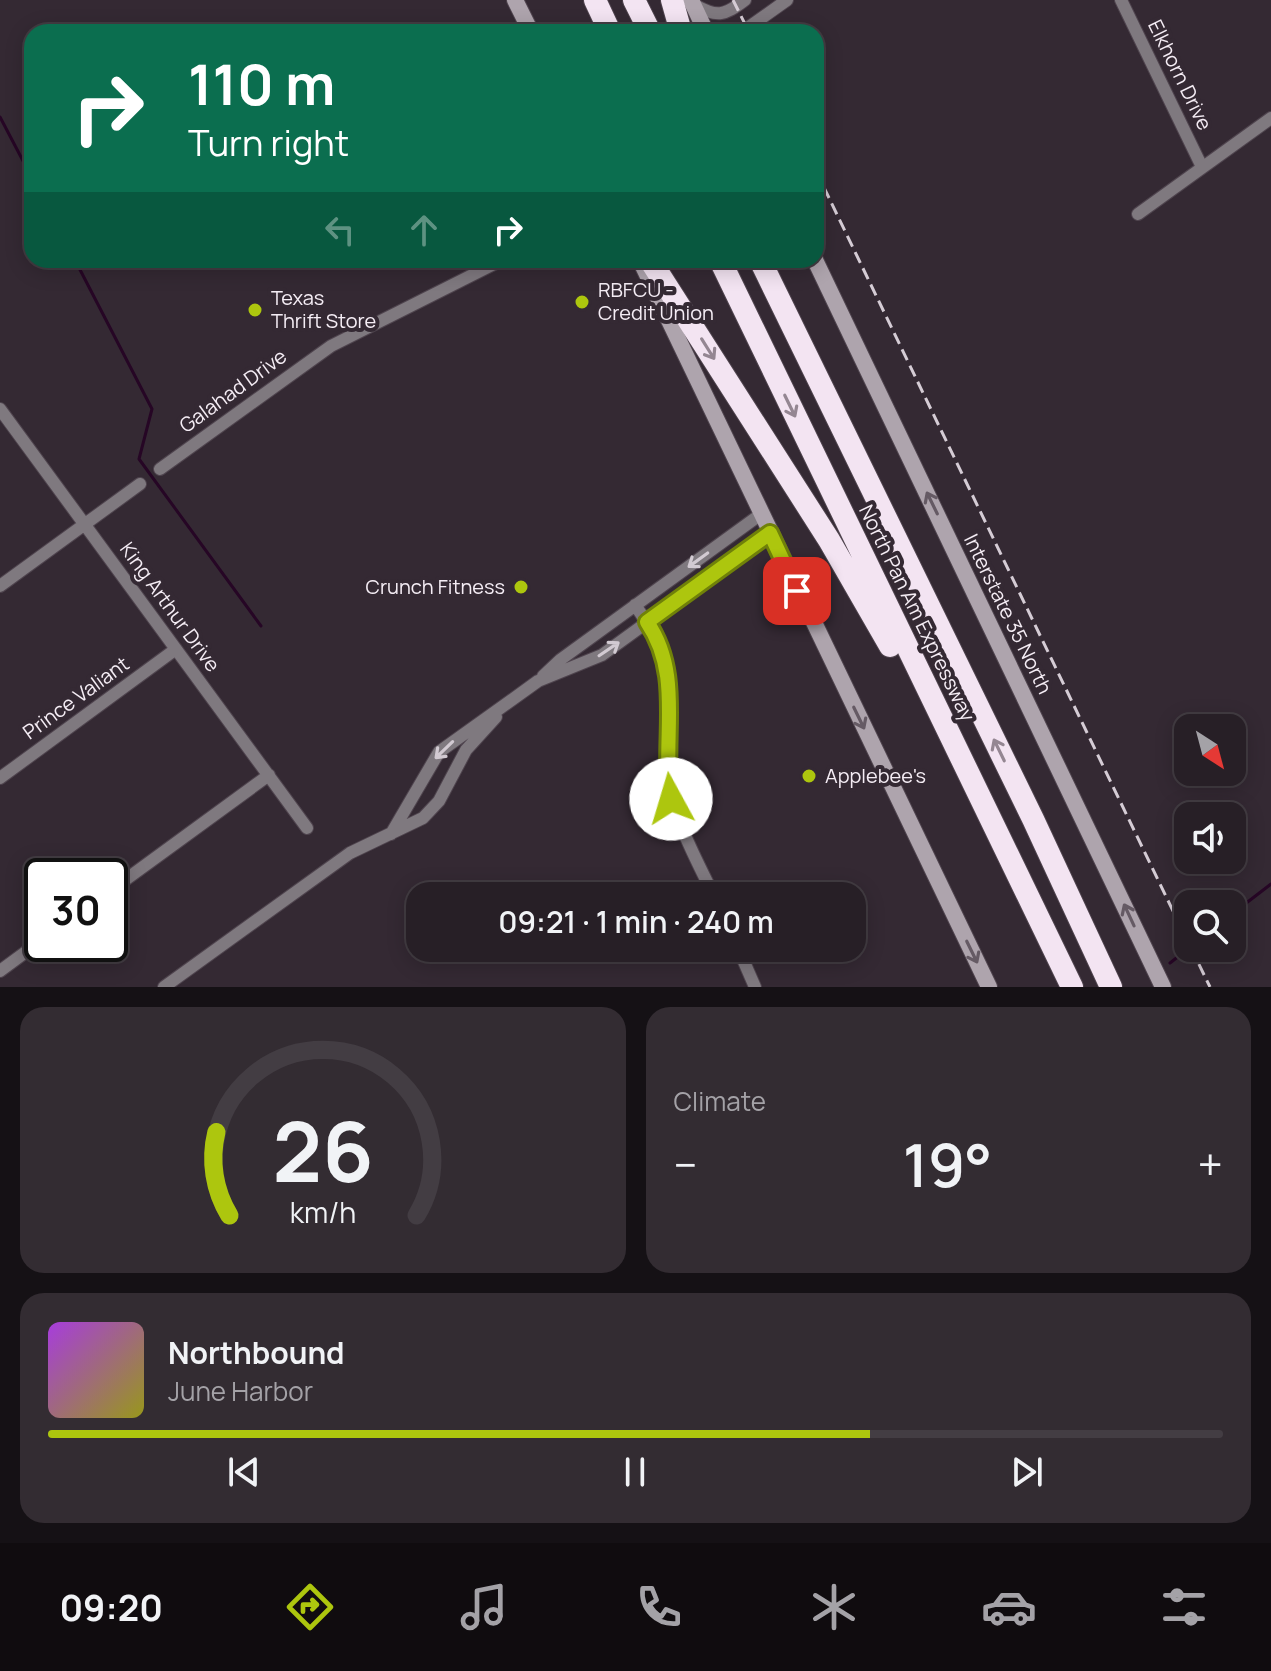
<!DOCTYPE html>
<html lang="en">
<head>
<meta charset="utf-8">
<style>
  body { margin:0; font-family:Manrope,sans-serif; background:#332c32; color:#f1f3f6; height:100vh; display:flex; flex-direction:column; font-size:30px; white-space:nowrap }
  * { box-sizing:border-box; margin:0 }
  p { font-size:26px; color:#a4a2a7 }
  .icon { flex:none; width:44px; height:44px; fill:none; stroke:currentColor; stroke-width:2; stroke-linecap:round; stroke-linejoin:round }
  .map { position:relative; height:987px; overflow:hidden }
  .details { display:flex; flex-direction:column; gap:20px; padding:20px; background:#151115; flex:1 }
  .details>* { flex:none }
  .hud { position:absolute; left:24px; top:24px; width:800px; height:244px; border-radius:24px; box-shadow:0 4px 20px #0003,0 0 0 2px #433d43; background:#0b6e4f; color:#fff; overflow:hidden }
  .needle { width:52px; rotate:144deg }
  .tools { position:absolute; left:1174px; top:714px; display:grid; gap:16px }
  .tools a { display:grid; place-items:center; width:72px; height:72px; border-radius:16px; background:#271f26; box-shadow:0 4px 20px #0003,0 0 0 2px #433d43; font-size:40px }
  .speed { position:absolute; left:24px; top:858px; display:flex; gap:16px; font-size:40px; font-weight:700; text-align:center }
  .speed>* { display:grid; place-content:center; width:104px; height:104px; border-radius:50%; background:#271f26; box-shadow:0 4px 20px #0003,0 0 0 2px #433d43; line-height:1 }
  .speed .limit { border:4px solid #111; border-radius:12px; background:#fff; color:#111 }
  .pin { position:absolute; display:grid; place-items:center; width:68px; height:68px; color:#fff; margin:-34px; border-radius:16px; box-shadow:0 4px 12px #0006 }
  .me { position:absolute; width:88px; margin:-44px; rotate:354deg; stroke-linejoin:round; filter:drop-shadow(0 0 6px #0008) }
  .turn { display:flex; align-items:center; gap:28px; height:168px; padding:0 32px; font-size:36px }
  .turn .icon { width:104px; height:104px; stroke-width:2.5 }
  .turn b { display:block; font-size:56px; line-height:68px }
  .lanes { display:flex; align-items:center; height:76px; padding:0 32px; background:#0003; justify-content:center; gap:40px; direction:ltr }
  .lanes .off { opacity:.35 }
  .big { font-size:60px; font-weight:600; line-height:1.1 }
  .details .tile { flex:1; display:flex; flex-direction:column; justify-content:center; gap:12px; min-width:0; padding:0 28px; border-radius:24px; background:#332c32 }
  .details .dial { align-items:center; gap:0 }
  .dial svg { height:208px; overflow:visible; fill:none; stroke:#433d43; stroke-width:7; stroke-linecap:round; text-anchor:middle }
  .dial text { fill:#f1f3f6; stroke:none }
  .song { display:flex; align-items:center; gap:24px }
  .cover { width:96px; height:96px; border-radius:12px; background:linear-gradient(135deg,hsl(280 70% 55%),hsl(60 70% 35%)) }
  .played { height:8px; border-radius:4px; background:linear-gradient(90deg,#adc60e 70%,#433d43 70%) }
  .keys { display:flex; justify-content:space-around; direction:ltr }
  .heat { display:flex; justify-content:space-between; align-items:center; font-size:44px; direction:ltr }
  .details .tiles { flex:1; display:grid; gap:20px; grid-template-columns:1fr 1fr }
  .tile:last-child { grid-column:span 2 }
  .trip { position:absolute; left:406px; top:882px; width:460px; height:80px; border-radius:24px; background:#271f26; box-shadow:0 4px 20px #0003,0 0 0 2px #433d43; font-weight:600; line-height:80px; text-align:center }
  .dock { display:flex; height:128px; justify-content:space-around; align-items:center; background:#100c0f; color:#a4a2a7 }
  .dock .icon { width:56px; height:56px }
  .dock .current { color:#adc60e }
  .dock b { font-size:36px; color:#f1f3f6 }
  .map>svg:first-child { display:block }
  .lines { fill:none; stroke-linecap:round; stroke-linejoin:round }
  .stream { stroke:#260625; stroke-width:3 }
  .minor-casing { stroke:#4f444e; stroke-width:14 }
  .secondary-casing { stroke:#4f444e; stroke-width:18 }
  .motorway-casing { stroke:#4f444e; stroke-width:24 }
  .minor { stroke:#7f797f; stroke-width:12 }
  .secondary { stroke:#aea4ad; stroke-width:16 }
  .motorway { stroke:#f3e4f2; stroke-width:22 }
  .rail { stroke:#d5ccd5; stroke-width:3; stroke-dasharray:12 6; stroke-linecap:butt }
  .oneway { stroke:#948692 }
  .oneway2 { stroke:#655a64 }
  .oneway3 { stroke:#d2cad2 }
  .route-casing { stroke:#708109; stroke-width:20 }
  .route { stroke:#adc60e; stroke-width:14 }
  .poi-dot { fill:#adc60e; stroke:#342933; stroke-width:3 }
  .labels { text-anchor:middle; stroke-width:8; stroke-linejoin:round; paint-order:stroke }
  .street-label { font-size:20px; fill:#f5edf5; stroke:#342933 }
  .poi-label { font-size:20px; fill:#f5edf5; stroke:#342933; text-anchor:start }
</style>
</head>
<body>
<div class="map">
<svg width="1271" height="987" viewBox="0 0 1271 987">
  <rect width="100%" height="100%" fill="#342933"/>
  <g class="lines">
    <path class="stream" d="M 0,117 L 32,178
      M 75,260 L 152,409 L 139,459 L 261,626
      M 1232,914 L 1271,884
      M 1170,963 L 1189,948"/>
    <g class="minor-casing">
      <path id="minor" d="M 1121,0 L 1202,167
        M 693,4 C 717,18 724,16 745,0
        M 742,32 L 787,0
        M 1138,214 L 1271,118
        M 0,409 L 307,828
        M 160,469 L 331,346 L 502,260
        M 0,586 L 140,484
        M 635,605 C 667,651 672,671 669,726 C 668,742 665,760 667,776 C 674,819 695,857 714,896
        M 543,676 L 560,660 L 761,514
        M 0,778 L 176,649
        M 391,834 L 439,752 L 538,681 L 602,655 L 770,533
        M 110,891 L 269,775
        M 738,948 L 755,987
        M 0,971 L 42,940
        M 164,987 L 350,853 L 423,818 L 439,801 L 466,750 L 496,717"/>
    </g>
    <g class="secondary-casing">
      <path id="secondary" d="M 515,0 L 531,32
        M 691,0 L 706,32
        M 815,260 L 1163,987
        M 642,264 L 989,987"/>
    </g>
    <g class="motorway-casing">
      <path id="motorway" d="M 595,0 L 610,32
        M 634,0 L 650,32
        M 672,0 L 681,32
        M 650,260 L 829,540 L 890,646
        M 720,260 L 1072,987
        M 760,260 L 1033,819 L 1111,987"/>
    </g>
    <use href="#minor" class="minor"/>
    <use href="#secondary" class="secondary"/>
    <use href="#motorway" class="motorway"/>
    <path class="rail" d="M 733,0 L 749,32
      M 816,171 L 1188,942
      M 1191,948 L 1210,987"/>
  </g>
  <defs><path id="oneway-shaft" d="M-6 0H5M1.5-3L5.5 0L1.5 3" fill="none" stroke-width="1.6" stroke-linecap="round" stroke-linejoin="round" transform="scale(2)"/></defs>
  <g class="oneway">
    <use href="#oneway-shaft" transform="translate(708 349) rotate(58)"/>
    <use href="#oneway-shaft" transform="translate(790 406) rotate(64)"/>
    <use href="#oneway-shaft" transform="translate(999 750) rotate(-116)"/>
  </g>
  <g class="oneway2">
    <use href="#oneway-shaft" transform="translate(932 503) rotate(-116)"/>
    <use href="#oneway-shaft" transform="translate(859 718) rotate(64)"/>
    <use href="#oneway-shaft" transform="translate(1129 915) rotate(-115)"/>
    <use href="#oneway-shaft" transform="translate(972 952) rotate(64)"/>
  </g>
  <g class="oneway3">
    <use href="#oneway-shaft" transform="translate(698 560) rotate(144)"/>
    <use href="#oneway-shaft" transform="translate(609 649) rotate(-34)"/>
    <use href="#oneway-shaft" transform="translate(444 750) rotate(136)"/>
  </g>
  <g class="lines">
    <g class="route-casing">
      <path id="route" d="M 671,799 C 661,739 684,676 647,622 L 770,533 L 797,591"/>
    </g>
    <use href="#route" class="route"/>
  </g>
  <g class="poi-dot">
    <circle cx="582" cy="302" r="8"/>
    <circle cx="255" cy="310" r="8"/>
    <circle cx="521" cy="587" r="8"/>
    <circle cx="809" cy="776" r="8"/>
  </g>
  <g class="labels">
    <g class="street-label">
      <text transform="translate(1180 75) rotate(64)" y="7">Elkhorn Drive</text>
      <text transform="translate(233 391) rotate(-36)" y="7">Galahad Drive</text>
      <text transform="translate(170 607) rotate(54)" y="7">King Arthur Drive</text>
      <text transform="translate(917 613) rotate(64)" y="7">North Pan Am Expressway</text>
      <text transform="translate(1008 614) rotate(64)" y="7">Interstate 35 North</text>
      <text transform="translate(76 698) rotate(-36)" y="7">Prince Valiant</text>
    </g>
    <g class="poi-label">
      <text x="598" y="297">RBFCU -<tspan x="598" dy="23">Credit Union</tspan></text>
      <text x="271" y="305">Texas<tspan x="271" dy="23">Thrift Store</tspan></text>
      <text x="505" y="594" text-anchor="end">Crunch Fitness</text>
      <text x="825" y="783">Applebee's</text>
    </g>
  </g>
</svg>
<div class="tools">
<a><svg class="needle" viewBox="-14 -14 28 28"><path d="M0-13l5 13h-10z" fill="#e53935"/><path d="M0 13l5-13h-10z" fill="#a4a2a7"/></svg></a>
<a><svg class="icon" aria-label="sound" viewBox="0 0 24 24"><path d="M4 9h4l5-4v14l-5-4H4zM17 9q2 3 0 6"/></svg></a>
<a><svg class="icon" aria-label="search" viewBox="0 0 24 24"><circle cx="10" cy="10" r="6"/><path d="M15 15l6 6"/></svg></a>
</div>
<div class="speed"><div class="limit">30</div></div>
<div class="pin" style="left:797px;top:591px;background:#d93025"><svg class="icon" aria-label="arrive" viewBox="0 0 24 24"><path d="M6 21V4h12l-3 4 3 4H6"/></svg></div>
<svg class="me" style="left:671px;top:799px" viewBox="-20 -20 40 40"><circle r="19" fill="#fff"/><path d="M0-13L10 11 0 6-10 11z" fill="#adc60e"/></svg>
<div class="trip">09:21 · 1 min · 240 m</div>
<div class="hud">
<div class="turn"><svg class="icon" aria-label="right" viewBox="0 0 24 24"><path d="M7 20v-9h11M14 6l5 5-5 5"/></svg><div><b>110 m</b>Turn right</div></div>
<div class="lanes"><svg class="icon off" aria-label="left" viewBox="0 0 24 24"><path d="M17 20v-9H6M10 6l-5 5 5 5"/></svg><svg class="icon off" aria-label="ahead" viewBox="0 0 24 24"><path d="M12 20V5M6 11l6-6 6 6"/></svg><svg class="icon" aria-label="right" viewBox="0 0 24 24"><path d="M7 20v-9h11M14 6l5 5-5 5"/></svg></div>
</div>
</div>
<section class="details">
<div class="tiles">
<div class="tile dial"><svg viewBox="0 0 100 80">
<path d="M14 69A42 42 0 1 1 86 69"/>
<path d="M14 69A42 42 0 0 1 9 37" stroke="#adc60e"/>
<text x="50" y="56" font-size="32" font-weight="700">26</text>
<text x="50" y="72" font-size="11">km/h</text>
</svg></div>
<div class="tile"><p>Climate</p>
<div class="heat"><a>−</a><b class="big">19°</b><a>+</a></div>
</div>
<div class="tile">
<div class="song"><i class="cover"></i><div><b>Northbound</b><p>June Harbor</p></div></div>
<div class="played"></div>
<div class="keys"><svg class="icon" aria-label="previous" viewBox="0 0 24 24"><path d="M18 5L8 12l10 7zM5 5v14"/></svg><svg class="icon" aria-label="pause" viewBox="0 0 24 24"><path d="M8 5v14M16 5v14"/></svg><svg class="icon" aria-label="next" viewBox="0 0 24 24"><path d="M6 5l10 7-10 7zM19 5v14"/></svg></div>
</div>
</div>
</section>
<nav class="dock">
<b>09:20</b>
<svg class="icon current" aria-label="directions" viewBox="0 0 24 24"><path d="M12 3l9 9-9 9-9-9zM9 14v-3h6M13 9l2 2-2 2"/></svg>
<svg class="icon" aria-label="music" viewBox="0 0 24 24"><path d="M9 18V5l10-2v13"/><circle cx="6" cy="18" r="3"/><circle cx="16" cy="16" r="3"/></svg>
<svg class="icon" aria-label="phone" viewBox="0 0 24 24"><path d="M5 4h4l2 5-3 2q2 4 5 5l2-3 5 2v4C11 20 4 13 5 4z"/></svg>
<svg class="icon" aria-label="climate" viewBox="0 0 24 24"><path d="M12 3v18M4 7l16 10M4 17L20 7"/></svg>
<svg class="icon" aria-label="car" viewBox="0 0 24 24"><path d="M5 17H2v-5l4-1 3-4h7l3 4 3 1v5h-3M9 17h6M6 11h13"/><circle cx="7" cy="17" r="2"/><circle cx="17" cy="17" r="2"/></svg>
<svg class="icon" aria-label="filters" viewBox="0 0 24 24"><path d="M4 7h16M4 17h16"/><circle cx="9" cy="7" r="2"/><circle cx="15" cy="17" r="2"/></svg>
</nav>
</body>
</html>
